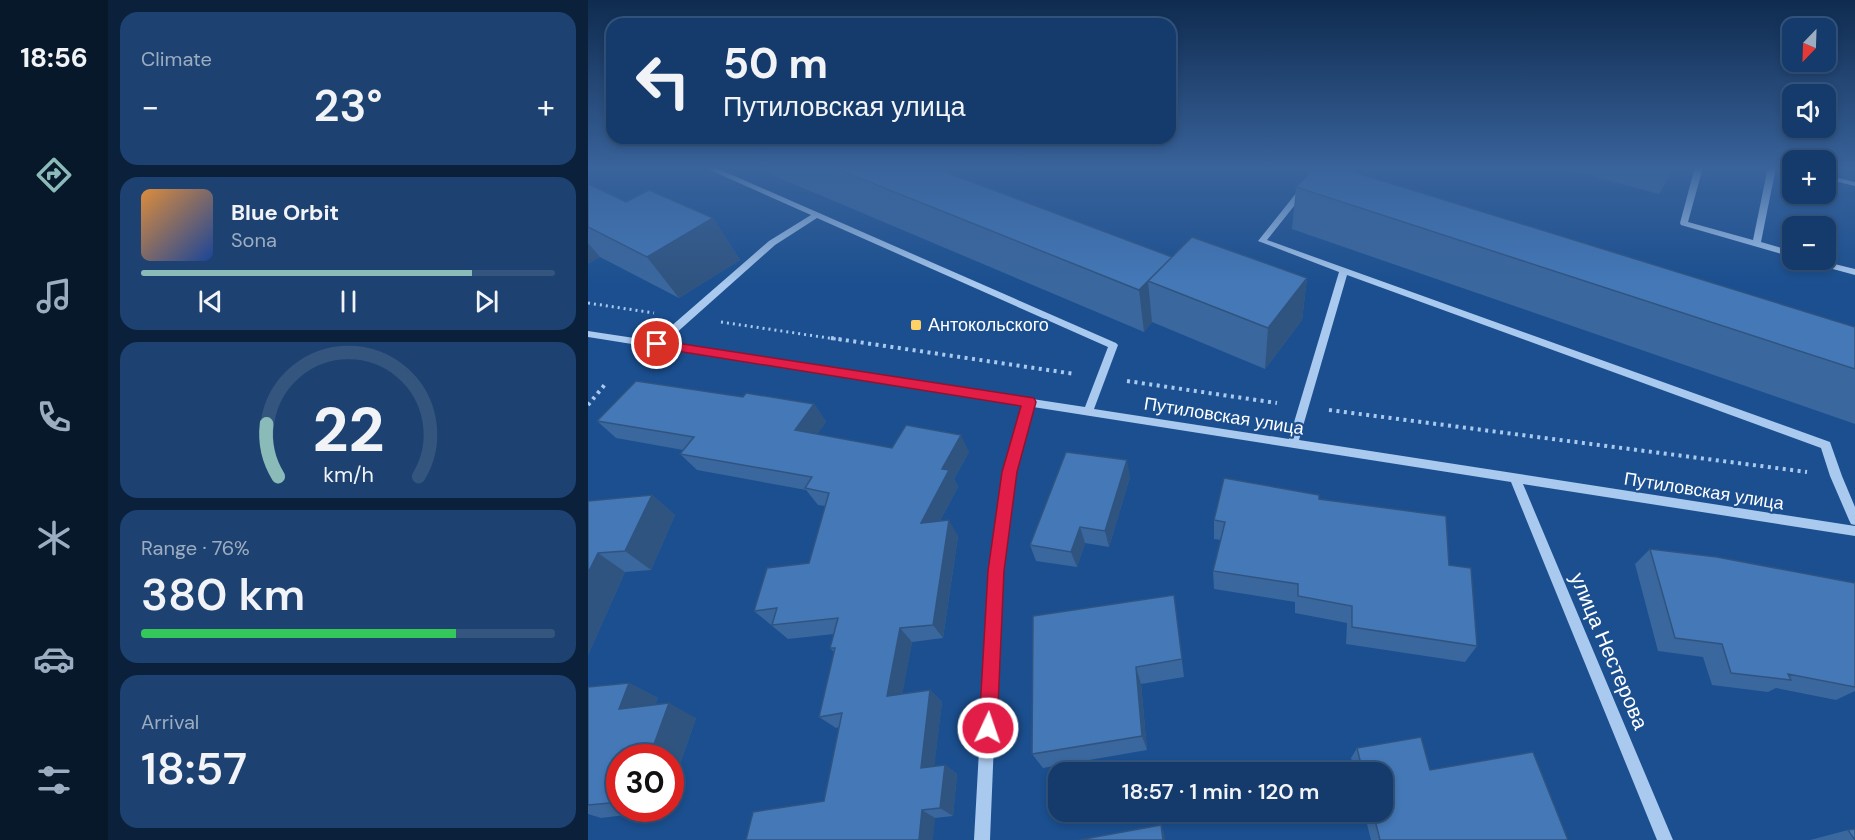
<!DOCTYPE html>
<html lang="en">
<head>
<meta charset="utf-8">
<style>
  body { margin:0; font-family:"DM Sans",sans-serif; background:#1d4271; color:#f1f3f6; height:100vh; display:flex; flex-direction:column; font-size:22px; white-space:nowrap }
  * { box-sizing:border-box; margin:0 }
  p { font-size:20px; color:#9dadc1 }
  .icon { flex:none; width:33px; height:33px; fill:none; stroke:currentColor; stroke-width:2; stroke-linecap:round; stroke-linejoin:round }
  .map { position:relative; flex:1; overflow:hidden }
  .sheet { display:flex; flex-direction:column; gap:12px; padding:12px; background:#0b203b; width:480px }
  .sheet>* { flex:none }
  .top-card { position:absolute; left:18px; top:18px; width:570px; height:126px; border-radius:18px; box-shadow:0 3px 9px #0003,0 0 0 2px #33557e; background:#143b6b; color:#f1f3f6; overflow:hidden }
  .needle { width:39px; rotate:203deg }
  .controls { position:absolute; left:1194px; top:18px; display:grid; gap:12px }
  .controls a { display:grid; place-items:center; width:54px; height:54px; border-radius:12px; background:#143b6b; box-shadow:0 3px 9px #0003,0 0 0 2px #33557e; font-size:30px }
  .speed { position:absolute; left:18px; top:744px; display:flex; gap:12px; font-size:30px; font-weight:700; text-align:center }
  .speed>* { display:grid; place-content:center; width:78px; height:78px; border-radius:50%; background:#143b6b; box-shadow:0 3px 9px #0003,0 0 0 2px #33557e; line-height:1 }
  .speed .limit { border:9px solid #d22; background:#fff; color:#111 }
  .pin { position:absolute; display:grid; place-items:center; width:51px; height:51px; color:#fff; margin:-26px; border:3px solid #fff; border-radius:50%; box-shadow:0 2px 6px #0007 }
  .me { position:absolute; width:66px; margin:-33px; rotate:3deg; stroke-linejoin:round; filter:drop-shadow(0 0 4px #0008) }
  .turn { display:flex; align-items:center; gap:21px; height:126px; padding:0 18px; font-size:27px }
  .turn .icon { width:78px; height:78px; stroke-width:2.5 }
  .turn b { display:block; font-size:42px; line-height:51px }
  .big { font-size:45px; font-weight:600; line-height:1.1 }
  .sheet .tile { flex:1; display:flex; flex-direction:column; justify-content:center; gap:9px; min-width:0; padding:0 21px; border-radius:18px; background:#1d4271 }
  .sheet .dial { align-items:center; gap:0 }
  .dial svg { height:156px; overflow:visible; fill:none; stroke:#33557e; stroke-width:7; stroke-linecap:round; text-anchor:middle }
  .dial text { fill:#f1f3f6; stroke:none }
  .song { display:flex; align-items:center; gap:18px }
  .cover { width:72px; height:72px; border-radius:9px; background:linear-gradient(135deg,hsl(30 70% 55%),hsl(220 70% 35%)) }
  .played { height:6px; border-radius:3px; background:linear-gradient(90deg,#8bbbb9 80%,#33557e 80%) }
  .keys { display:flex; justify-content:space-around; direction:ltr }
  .heat { display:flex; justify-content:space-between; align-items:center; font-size:33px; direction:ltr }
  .charge { height:9px; border-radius:4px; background:linear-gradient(90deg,#34c759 76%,#33557e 0) }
  .trip { position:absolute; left:460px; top:762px; width:345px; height:60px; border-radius:18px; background:#143b6b; box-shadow:0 3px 9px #0003,0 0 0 2px #33557e; font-weight:600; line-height:60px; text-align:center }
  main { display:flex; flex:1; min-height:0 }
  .dock { display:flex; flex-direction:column; width:108px; justify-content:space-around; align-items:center; background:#08182b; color:#9dadc1 }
  .dock .icon { width:42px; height:42px }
  .dock .on { color:#8bbbb9 }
  .dock b { font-size:27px; color:#f1f3f6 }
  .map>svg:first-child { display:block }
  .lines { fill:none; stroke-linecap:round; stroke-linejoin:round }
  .path-far1 { stroke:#a9c9ee; stroke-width:3; stroke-dasharray:2 4; stroke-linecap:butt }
  .path { stroke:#a9c9ee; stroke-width:4; stroke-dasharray:3 4.5; stroke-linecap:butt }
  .minor { fill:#a9c9ee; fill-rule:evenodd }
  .wall { fill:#3a679d }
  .shaded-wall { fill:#305480 }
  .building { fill:#4478b7; stroke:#305480; stroke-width:1.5 }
  .route { fill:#e11d48; stroke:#92132f; stroke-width:1.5 }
  .poi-dot { fill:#ffd166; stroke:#1b4f8f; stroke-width:2 }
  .labels { text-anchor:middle; stroke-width:4.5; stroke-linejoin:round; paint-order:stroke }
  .poi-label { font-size:18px; fill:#fff; stroke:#1b4f8f; text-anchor:start }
  .street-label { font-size:18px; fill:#fff; stroke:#1b4f8f }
  .near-street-label { font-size:21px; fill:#fff; stroke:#1b4f8f }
</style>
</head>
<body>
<main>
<nav class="dock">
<b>18:56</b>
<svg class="icon on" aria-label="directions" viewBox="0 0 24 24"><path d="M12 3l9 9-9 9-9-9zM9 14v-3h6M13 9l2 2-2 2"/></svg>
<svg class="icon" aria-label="music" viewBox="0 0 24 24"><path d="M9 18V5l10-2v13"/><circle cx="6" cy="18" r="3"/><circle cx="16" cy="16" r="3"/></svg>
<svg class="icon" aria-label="phone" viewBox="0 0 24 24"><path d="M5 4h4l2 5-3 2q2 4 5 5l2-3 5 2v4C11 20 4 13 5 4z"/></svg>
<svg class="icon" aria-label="climate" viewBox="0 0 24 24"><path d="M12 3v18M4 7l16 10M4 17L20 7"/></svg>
<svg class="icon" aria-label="car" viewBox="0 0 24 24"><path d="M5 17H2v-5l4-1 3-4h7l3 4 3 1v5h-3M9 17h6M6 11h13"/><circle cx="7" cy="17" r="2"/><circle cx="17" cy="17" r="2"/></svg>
<svg class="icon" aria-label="filters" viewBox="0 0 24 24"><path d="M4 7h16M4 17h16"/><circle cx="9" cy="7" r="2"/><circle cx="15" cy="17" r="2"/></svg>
</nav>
<section class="sheet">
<div class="tile"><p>Climate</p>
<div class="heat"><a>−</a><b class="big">23°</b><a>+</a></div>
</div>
<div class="tile">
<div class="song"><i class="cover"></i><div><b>Blue Orbit</b><p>Sona</p></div></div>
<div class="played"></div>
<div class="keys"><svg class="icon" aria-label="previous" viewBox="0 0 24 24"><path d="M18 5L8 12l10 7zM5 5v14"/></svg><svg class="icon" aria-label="pause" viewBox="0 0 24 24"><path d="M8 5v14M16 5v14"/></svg><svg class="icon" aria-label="next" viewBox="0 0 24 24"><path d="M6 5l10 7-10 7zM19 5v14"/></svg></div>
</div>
<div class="tile dial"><svg viewBox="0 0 100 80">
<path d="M14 69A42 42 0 1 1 86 69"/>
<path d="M14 69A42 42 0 0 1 8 42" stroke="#8bbbb9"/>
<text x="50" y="56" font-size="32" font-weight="700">22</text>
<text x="50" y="72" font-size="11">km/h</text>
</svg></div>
<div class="tile"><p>Range · 76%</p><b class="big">380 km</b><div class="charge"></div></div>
<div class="tile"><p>Arrival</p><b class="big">18:57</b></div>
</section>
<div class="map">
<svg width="1267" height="840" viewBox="0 0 1267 840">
  <rect width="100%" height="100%" fill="#1b4f8f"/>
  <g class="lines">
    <path class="path-far1" d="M 0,303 L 66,313
      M 133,322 L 254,340"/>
    <path class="path" d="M 243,338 L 487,374
      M 539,381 L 689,403
      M 0,405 L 19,382
      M 741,410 L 1219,472"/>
    <path class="minor" d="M 115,167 L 126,167 L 528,343 L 530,345 L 506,409 L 701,439 L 751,272 L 670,241 L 729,167 L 737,167 L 679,240 L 1242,442 L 1254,476 L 1267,507 L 1267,525 L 1263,524 L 1261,520 L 1242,476 L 1233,448 L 759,275 L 711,440 L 1267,526 L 1267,536 L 935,484 L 1085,840 L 1069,840 L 923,482 L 445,407 L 427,472 L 413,571 L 402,840 L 386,840 L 401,571 L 415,472 L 435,406 L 0,337 L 0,331 L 66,341 L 181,241 L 223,215 ZM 229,218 L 520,347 L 497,407 L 77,343 L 187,245 Z
      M 1107,167 L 1115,167 L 1100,222 L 1165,240 L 1180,167 L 1188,167 L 1173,242 L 1204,251 L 1204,257 L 1093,225 L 1092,223 Z
      M 1238,175 L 1267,182 L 1267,186 L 1238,179 Z
      M 1218,260 L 1230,260 L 1267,269 L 1267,275 L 1219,262 Z"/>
  </g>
  <path class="wall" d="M 179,167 L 344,167 L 584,257 L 719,278 L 714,320 L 677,369 L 564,322 L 556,332 L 182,174 Z
    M 972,167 L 1086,167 L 1071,194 Z
    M 0,184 L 38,202 L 125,218 L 152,260 L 91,298 L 12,257 L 1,263 L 0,262 Z
    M 708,187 L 1267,327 L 1267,424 L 704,229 Z
    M 155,397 L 226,404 L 238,422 L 229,434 L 304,448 L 381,452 L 366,479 L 370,487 L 352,521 L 370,536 L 355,638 L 324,642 L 314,694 L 342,690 L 354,702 L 346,766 L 357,765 L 369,774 L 365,816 L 347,818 L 236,801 L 251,727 L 248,728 L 231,717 L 246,652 L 242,648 L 246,634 L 200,639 L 166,611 L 221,563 L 237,506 L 230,505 L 218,490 L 109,470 L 92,454 L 95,450 L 28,438 L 9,421 Z
    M 542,477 L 521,547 L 497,543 L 489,567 L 448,561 L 442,545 Z
    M 64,495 L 87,515 L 63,570 L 37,572 L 0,655 L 0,501 Z
    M 731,499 L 861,565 L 889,646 L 877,662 L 758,644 L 759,623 L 707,613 L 707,602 L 626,589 L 625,571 L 633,540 L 626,539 L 626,520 Z
    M 1062,549 L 1267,583 L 1267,691 L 1248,700 L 1188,688 L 1180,692 L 1124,685 L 1115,657 L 1070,651 L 1047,564 Z
    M 586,595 L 596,677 L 553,684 L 559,750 L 455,768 L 444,754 Z
    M 41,683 L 70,698 L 67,705 L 108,718 L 82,793 L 82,758 L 32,758 L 32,808 L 77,808 L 77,810 L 13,818 L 0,814 L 0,687 Z
    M 769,748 L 842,770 L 980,840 L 783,840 L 776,812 L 795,812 L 795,772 L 767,772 L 763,758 Z
    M 1260,830 L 1267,840 L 1222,840 Z"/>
  <path class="shaded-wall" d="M 125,218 L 152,260 L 91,298 L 59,257 Z
    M 0,243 L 12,257 L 1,263 L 0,262 Z
    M 719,278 L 714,320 L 677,369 L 680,328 Z
    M 560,281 L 564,322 L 556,332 L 551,290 Z
    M 226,404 L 238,422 L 220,447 L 207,430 Z
    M 373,435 L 381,452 L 366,479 L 370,487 L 343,538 L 333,523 L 354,469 Z
    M 539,460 L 542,477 L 521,547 L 517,531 Z
    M 64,495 L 87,515 L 63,570 L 37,551 Z
    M 361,520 L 370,536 L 355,638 L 345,625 Z
    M 492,527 L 497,543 L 489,567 L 483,552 Z
    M 10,553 L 37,572 L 0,655 L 0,573 Z
    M 312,628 L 324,642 L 312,708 L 299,696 Z
    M 548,667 L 553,684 L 559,750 L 554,736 Z
    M 41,683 L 70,698 L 61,723 L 31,709 Z
    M 342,690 L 354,702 L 345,778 L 333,768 Z
    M 81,703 L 108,718 L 82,793 L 82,758 L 61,758 Z
    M 357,765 L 369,774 L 365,816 L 352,808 Z
    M 334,810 L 347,818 L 345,840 L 331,840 Z
    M 573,825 L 576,832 L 577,840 L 575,840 Z"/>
  <path class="building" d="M 244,167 L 344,167 L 584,257 L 551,290 Z
    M 727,167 L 750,167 L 1267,327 L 1267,369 L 708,187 Z
    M 0,184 L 38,202 L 61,190 L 125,218 L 59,257 L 0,227 Z
    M 604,237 L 719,278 L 680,328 L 560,281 Z
    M 48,381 L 155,397 L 158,393 L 226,404 L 207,430 L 304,448 L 318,425 L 373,435 L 354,469 L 361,470 L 333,523 L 361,520 L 345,625 L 312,628 L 299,696 L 342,690 L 333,768 L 357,765 L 352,808 L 334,810 L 331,840 L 158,840 L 165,812 L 236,801 L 254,713 L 231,717 L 247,648 L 242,648 L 250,618 L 184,625 L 189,608 L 166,611 L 179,568 L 221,563 L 241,493 L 217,488 L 224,477 L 92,454 L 106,437 L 9,421 Z
    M 478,452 L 539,460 L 517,531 L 492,527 L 483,552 L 442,545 Z
    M 636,478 L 731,495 L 731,499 L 858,516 L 861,565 L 883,568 L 889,646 L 764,627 L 764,606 L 710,596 L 710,584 L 625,571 L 637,522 L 626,520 Z
    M 64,495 L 37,551 L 10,553 L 0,573 L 0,501 Z
    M 1062,549 L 1129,557 L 1267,583 L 1267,687 L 1200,674 L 1203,680 L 1143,673 L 1134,644 L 1087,638 Z
    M 586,595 L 594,659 L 548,667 L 554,736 L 444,754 L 445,616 Z
    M 41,683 L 31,709 L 81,703 L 61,758 L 32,758 L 32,802 L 0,805 L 0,687 Z
    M 833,737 L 842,770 L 945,752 L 980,840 L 792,840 L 785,812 L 795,812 L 795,772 L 775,772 L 769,748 Z
    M 573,825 L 575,840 L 491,840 Z
    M 1267,829 L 1267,840 L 1260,830 Z"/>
  <linearGradient id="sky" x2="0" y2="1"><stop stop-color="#0f2b4f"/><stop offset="0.59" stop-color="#39639b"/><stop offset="1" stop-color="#39639b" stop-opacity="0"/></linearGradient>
  <rect width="1267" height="285" fill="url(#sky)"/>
  <path class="route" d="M 69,340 L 446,398 L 448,402 L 429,472 L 416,571 L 409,728 L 406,734 L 400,737 L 393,734 L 391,728 L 400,571 L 414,472 L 433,406 L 64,347 L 62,344 Z"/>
  <rect class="poi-dot" x="322" y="319" width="12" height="12" rx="3"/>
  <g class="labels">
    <g class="poi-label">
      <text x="340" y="331">Антокольского</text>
    </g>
    <g class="street-label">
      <text transform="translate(636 416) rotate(9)" y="6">Путиловская улица</text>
      <text transform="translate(1116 491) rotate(9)" y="6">Путиловская улица</text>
    </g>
    <g class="near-street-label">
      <text transform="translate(1021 651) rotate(67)" y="7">улица Нестерова</text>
    </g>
  </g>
</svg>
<div class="controls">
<a><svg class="needle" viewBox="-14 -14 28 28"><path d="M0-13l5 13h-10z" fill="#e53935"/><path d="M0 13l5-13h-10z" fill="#9dadc1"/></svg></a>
<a><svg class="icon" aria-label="sound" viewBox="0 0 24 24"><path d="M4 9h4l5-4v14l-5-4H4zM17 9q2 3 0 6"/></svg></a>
<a>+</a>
<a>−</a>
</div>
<div class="speed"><div class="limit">30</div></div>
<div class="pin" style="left:69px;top:344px;background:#d93025"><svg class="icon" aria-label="arrive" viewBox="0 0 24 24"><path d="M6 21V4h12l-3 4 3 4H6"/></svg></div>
<svg class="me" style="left:400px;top:728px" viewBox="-20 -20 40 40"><circle r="17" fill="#e11d48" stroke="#fff" stroke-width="3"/><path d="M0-11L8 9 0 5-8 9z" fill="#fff"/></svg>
<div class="trip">18:57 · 1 min · 120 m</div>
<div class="top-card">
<div class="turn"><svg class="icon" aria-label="left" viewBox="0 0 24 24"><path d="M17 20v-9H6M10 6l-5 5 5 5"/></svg><div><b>50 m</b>Путиловская улица</div></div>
</div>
</div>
</main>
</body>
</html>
